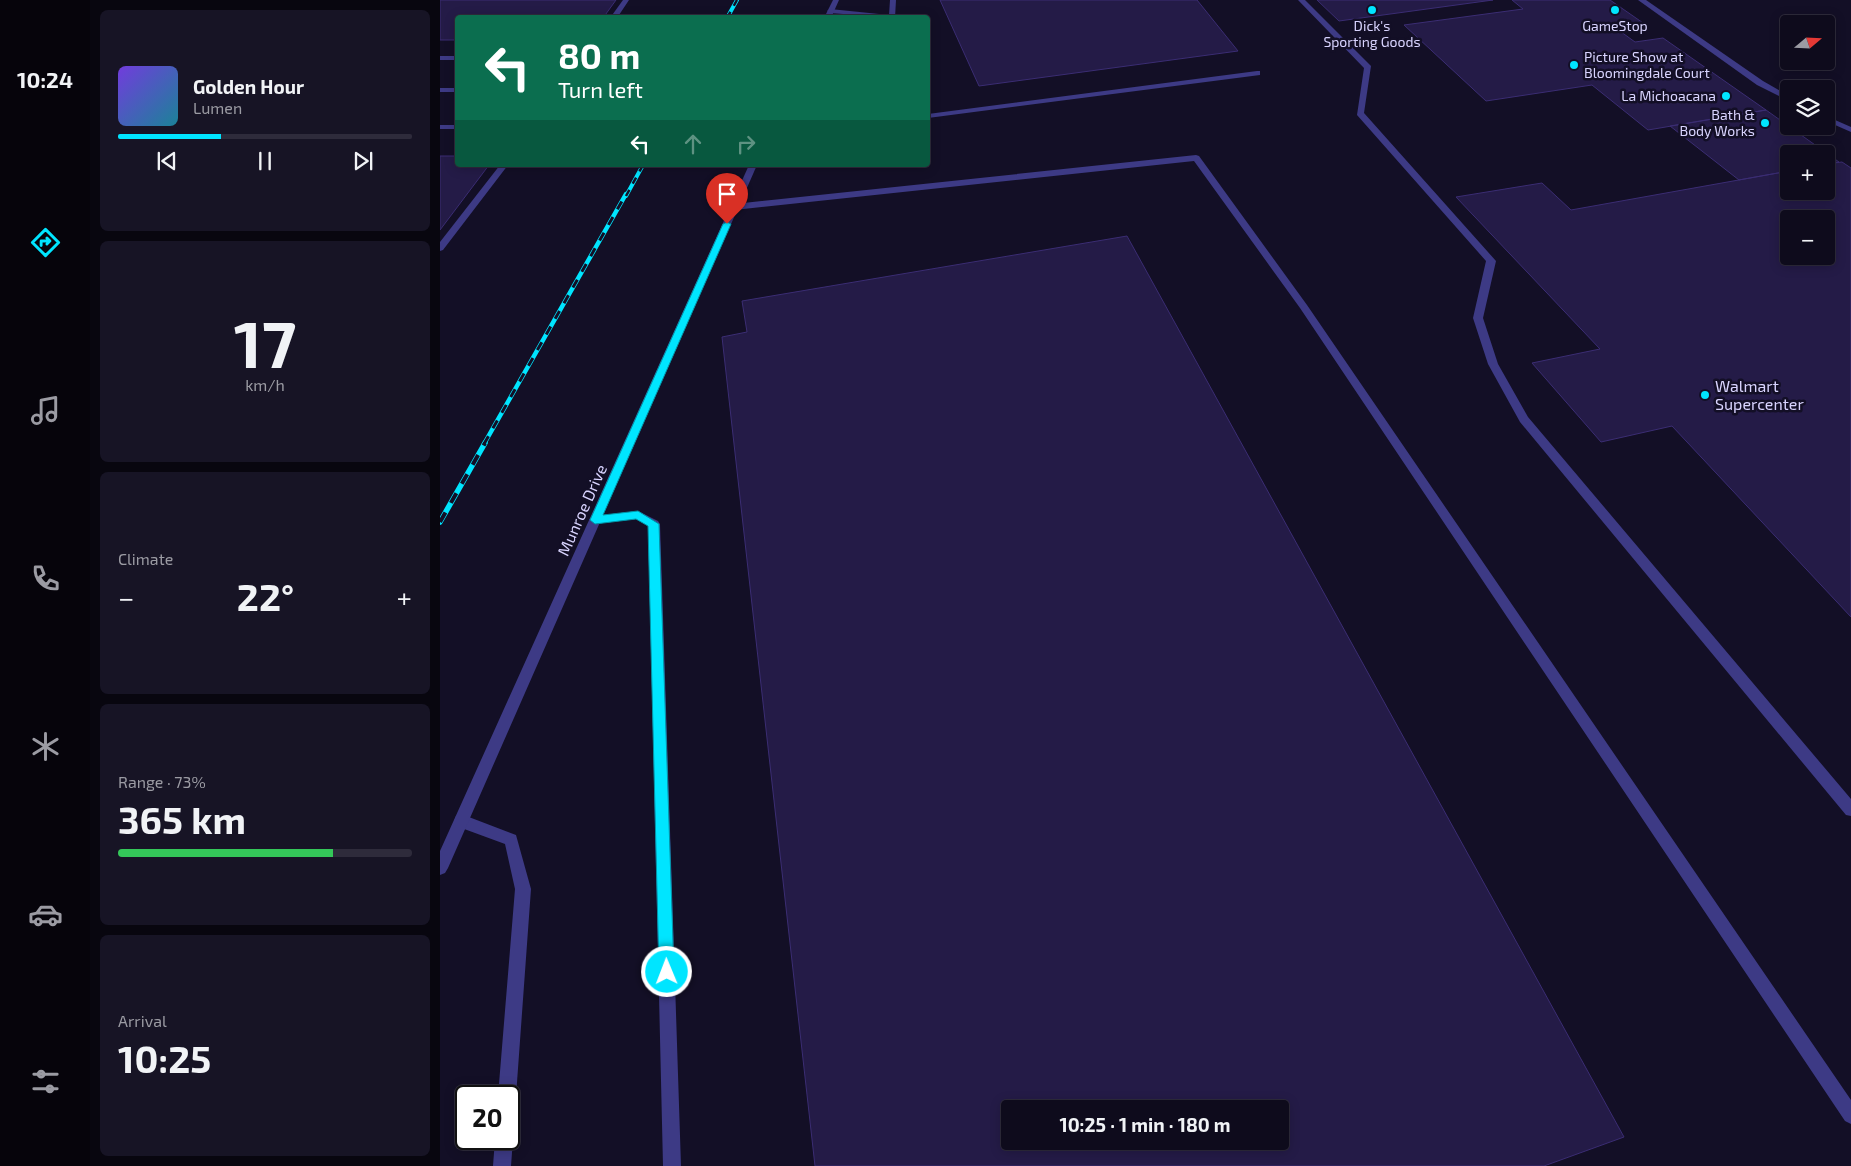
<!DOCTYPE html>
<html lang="en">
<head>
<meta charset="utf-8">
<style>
  body { margin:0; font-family:"Exo 2",sans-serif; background:#171425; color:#f1f3f6; height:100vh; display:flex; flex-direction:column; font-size:19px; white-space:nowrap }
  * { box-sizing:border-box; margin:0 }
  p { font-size:16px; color:#9b9ba3 }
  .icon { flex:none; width:28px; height:28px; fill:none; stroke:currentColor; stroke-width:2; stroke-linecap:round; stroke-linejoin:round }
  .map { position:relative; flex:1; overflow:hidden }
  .sheet { display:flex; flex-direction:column; gap:10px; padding:10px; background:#08060f; width:350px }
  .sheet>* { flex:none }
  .banner { position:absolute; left:15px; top:15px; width:475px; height:152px; border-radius:5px; box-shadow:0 2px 12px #0003,0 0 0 1px #2e2b3b; background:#0b6e4f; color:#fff; overflow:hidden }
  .needle { width:32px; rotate:71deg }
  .controls { position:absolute; left:1340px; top:15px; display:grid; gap:10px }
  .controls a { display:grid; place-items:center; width:55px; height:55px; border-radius:5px; background:#0e0b1c; box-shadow:0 2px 12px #0003,0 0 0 1px #2e2b3b; font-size:25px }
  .speed { position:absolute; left:15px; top:1085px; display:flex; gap:10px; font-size:25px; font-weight:700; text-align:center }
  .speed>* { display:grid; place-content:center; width:65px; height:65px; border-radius:50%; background:#0e0b1c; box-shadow:0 2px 12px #0003,0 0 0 1px #2e2b3b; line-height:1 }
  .speed .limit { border:2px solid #111; border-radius:8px; background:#fff; color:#111 }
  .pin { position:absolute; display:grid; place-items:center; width:42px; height:42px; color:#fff; margin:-51px -21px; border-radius:50% 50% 50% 0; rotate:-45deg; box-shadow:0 0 5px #0007 }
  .pin .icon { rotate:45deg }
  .me { position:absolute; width:55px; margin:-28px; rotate:359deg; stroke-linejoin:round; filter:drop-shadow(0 0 4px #0008) }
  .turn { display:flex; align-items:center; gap:18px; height:105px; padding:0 20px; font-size:22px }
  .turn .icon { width:65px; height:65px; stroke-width:2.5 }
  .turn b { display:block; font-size:35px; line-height:42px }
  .lanes { display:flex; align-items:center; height:48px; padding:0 20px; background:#0003; justify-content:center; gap:25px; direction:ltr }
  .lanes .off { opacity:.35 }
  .big { font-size:38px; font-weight:700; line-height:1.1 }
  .sheet .tile { flex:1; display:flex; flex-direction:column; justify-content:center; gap:8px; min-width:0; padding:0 18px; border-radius:8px; background:#171425 }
  .sheet .dial { align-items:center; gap:0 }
  .dial b { font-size:65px; line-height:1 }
  .song { display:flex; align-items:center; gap:15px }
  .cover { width:60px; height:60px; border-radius:8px; background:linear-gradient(135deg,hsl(260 70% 55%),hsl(190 70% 35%)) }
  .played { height:5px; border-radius:2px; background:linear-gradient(90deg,#00e5ff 35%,#2e2b3b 35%) }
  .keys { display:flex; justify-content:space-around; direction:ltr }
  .heat { display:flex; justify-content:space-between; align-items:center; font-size:28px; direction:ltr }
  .charge { height:8px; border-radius:4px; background:linear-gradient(90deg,#34c759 73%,#2e2b3b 0) }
  .trip { position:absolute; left:561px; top:1100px; width:288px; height:50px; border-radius:5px; background:#0e0b1c; box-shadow:0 2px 12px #0003,0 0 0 1px #2e2b3b; font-weight:700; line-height:50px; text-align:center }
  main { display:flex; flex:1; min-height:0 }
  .tab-bar { display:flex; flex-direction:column; width:90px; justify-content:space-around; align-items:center; background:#06040b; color:#9b9ba3 }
  .tab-bar .icon { width:35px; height:35px }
  .tab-bar .current { color:#00e5ff }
  .tab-bar b { font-size:22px; color:#f1f3f6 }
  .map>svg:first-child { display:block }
  .building { fill:#241b47; stroke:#3b2d73; fill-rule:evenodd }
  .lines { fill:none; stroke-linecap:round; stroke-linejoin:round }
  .service { fill:#3d3a85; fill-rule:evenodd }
  .minor { fill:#3d3a85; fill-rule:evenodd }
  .rail-far2-casing { stroke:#00e5ff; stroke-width:4 }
  .rail-far1-casing { stroke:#00e5ff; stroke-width:4.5 }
  .rail-casing { stroke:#00e5ff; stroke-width:5.5 }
  .rail-far2 { stroke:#130f26; stroke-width:2.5; stroke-dasharray:7; stroke-linecap:butt }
  .rail-far1 { stroke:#130f26; stroke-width:3; stroke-dasharray:9; stroke-linecap:butt }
  .rail { stroke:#130f26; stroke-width:4; stroke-dasharray:11; stroke-linecap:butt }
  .route { fill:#00e5ff; stroke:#0095a6 }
  .poi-dot { fill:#00e5ff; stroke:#130f26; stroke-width:2 }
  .labels { text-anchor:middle; stroke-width:5; stroke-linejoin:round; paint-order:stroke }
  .far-poi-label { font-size:14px; fill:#d9d4ff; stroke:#130f26 }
  .poi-label { font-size:16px; fill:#d9d4ff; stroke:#130f26; text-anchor:start }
  .street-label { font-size:16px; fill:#d9d4ff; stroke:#130f26 }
</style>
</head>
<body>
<main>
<nav class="tab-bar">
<b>10:24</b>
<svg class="icon current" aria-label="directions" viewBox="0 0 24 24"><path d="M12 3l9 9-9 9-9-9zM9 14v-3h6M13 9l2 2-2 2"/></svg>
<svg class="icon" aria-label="music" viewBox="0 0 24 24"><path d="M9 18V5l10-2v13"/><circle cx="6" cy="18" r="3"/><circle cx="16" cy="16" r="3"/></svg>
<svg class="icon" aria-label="phone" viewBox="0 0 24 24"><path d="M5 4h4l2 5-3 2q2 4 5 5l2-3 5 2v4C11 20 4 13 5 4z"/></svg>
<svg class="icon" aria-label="climate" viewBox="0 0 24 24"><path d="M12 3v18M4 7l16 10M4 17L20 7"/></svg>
<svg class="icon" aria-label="car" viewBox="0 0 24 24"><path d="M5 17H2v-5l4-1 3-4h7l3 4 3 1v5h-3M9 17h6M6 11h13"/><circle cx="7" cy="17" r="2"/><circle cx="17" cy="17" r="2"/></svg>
<svg class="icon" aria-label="filters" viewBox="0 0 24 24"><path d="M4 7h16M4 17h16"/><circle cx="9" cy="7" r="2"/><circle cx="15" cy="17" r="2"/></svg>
</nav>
<section class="sheet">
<div class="tile">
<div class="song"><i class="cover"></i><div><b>Golden Hour</b><p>Lumen</p></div></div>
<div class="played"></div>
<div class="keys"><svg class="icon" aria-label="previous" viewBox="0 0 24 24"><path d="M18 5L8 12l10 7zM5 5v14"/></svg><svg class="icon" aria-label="pause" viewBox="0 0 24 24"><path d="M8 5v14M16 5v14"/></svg><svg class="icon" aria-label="next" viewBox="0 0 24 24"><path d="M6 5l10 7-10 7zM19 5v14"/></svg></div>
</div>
<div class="tile dial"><b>17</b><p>km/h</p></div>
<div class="tile"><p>Climate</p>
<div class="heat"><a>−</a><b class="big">22°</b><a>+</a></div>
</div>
<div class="tile"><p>Range · 73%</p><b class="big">365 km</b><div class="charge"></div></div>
<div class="tile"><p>Arrival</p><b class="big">10:25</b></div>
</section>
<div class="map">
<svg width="1411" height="1166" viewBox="0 0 1411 1166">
  <rect width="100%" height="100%" fill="#130f26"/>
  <path class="building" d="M 0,0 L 176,0 L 163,18 L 18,18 L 18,40 L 0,40 Z
    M 500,0 L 757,0 L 798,51 L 539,86 Z
    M 877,0 L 1053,0 L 899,21 Z
    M 1072,0 L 1170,0 L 1206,25 L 1177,29 L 1195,42 L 1223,38 L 1326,110 L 1208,130 L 1152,85 L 1046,101 L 964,25 L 1083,9 Z
    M 1326,110 L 1399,162 L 1386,164 L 1386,154 L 1349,154 L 1349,171 L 1299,180 L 1230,126 Z
    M 0,156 L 18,156 L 18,165 L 49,165 L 0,230 Z
    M 1402,162 L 1411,168 L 1411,617 L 1232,426 L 1161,442 L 1092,363 L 1160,349 L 1016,197 L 1102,183 L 1131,210 L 1349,171 L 1349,191 L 1386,191 L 1386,164 ZM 1349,219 L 1386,219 L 1386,256 L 1349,256 Z
    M 687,236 L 1184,1137 L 1104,1166 L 375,1166 L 282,337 L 307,332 L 302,301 ZM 570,1109 L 840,1109 L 840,1141 L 570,1141 Z"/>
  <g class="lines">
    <path class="service" d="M 183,0 L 189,0 L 177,18 L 170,18 Z
      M 450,0 L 456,0 L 455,18 L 390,13 L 387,11 L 390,9 L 449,15 Z
      M 858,0 L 865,0 L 931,66 L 924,113 L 1056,261 L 1043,318 L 1058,364 L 1088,417 L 1411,799 L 1411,816 L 1406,815 L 1080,422 L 1048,364 L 1033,318 L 1046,261 L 917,115 L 924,68 Z
      M 1198,0 L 1206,0 L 1323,81 L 1349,96 L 1349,101 L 1317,85 Z
      M 0,56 L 18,56 L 18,60 L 0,60 Z
      M 817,71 L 820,71 L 820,75 L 488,118 L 488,114 Z
      M 0,88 L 18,88 L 18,92 L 0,92 Z
      M 1386,116 L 1411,127 L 1411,132 L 1386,121 Z
      M 0,125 L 18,125 L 18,129 L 0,129 Z
      M 756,155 L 759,156 L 867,305 L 1411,1100 L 1411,1124 L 1405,1121 L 860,308 L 754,161 L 294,210 L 290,207 L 294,204 Z
      M 60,165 L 68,165 L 3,250 L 0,251 L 0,242 Z
      M 198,511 L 218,521 L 220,524 L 241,1166 L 223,1166 L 208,526 L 196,519 L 155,524 L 149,520 L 155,516 Z
      M 21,814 L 76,835 L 91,889 L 76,1096 L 73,1102 L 69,1104 L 69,1096 L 58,1096 L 75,889 L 65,844 L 16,826 L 14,821 L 16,816 Z
      M 69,1132 L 73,1139 L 71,1166 L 53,1166 L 55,1139 L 69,1139 Z"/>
    <path class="minor" d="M 393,0 L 399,0 L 391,18 L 384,18 Z
      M 309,165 L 317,165 L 8,868 L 5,873 L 0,875 L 0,851 Z"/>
    <g class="rail-far2-casing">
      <path id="rail-far2" d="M 287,18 L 297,0
        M 186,196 L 203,165"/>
    </g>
    <g class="rail-far1-casing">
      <path id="rail-far1" d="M 44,444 L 186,194"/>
    </g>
    <g class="rail-casing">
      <path id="rail" d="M 0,522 L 45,443"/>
    </g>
    <use href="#rail-far2" class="rail-far2"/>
    <use href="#rail-far1" class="rail-far1"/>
    <use href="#rail" class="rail"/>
  </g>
  <path class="route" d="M 287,222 L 291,224 L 163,515 L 198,511 L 219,524 L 234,972 L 232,977 L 227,979 L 222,977 L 219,972 L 208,526 L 196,519 L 155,524 L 150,520 L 283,224 Z"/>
  <g class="poi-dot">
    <circle cx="932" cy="10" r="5"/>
    <circle cx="1175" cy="10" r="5"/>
    <circle cx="1134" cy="65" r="5"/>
    <circle cx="1286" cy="96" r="5"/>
    <circle cx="1325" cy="123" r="5"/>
    <circle cx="1265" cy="395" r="5"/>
  </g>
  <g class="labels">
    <g class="far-poi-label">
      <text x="932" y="31">Dick's<tspan x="932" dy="16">Sporting Goods</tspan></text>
      <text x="1175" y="31">GameStop</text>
      <text x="1144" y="62" text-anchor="start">Picture Show at<tspan x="1144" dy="16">Bloomingdale Court</tspan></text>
      <text x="1276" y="101" text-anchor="end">La Michoacana</text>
      <text x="1315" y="120" text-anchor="end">Bath &amp;<tspan x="1315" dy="16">Body Works</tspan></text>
    </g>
    <g class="poi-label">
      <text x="1275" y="392">Walmart<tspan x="1275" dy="18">Supercenter</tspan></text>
    </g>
    <g class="street-label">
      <text transform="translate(142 510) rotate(-66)" y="6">Munroe Drive</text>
    </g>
  </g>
</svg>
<div class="controls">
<a><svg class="needle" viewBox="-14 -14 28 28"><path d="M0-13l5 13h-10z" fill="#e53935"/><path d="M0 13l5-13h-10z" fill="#9b9ba3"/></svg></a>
<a><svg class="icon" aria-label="layers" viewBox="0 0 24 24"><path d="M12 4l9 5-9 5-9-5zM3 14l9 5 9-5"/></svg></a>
<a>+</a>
<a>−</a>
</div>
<div class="speed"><div class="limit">20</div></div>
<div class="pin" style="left:287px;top:224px;background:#d93025"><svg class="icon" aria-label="arrive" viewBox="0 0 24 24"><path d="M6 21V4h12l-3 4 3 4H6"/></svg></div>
<svg class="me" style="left:227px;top:972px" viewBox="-20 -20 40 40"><circle r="17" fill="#00e5ff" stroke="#fff" stroke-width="3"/><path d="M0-11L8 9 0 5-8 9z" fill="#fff"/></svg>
<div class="trip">10:25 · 1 min · 180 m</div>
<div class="banner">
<div class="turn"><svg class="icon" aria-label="left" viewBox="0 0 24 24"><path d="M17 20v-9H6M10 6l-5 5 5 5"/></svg><div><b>80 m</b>Turn left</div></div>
<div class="lanes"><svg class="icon" aria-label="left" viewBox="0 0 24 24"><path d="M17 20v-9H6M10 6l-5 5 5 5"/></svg><svg class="icon off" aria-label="ahead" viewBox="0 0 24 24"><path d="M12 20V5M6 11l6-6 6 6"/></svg><svg class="icon off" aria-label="right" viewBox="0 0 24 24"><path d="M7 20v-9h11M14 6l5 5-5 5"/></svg></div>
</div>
</div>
</main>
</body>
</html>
